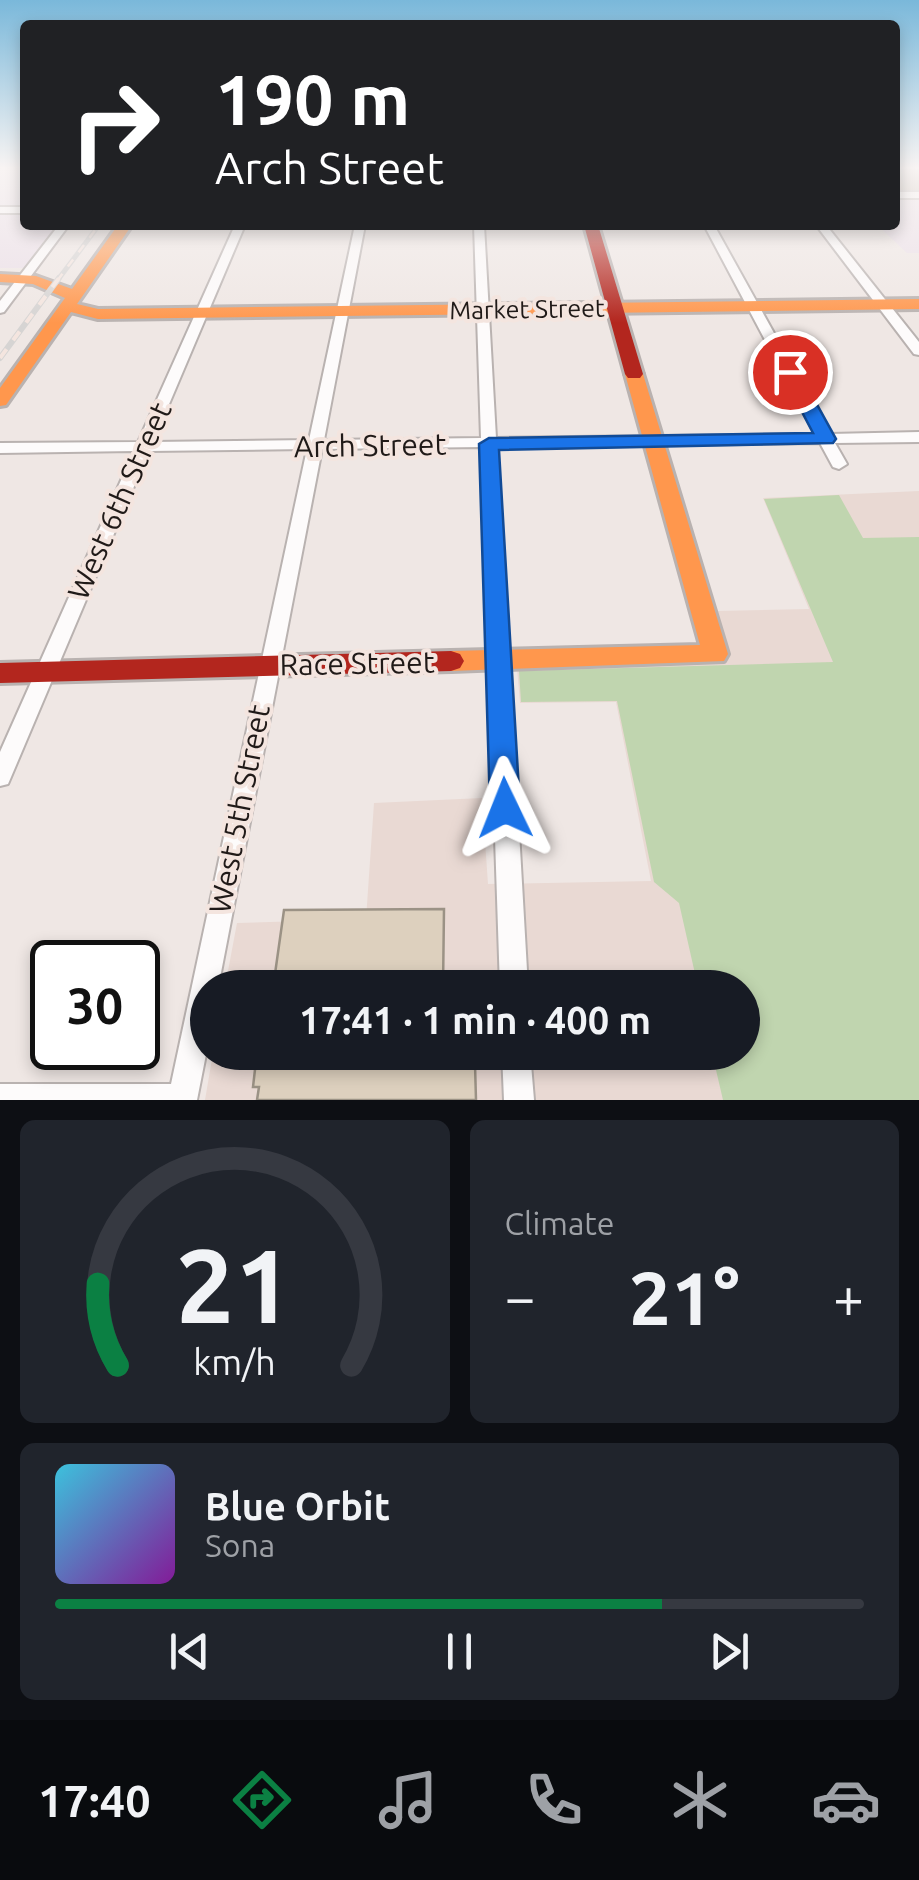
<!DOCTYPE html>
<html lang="en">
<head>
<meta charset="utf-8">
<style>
  body { margin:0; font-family:Ubuntu,sans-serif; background:#20242c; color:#f1f3f6; height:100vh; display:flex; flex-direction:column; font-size:38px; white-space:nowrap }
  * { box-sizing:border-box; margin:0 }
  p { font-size:32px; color:#9ea1a6 }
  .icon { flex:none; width:55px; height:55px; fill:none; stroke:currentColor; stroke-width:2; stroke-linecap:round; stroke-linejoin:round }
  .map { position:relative; height:1100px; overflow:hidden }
  .panel { display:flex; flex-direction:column; gap:20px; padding:20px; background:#0d0f14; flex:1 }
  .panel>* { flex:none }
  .banner { position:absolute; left:20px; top:20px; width:880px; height:210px; border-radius:10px; box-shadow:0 5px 15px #0003; background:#202124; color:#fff; overflow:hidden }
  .speed { position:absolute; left:30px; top:940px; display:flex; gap:20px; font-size:50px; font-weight:700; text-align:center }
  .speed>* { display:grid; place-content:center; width:130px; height:130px; border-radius:50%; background:#171b24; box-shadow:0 5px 15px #0003; line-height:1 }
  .speed .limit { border:5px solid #111; border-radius:15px; background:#fff; color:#111 }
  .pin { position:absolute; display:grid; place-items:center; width:85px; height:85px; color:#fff; margin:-42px; border:5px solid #fff; border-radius:50%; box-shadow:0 2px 10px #0007 }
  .me { position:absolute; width:110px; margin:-55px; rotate:358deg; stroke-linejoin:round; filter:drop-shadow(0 0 8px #0008) }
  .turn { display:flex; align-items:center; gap:35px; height:210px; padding:0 30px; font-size:45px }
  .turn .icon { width:130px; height:130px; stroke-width:2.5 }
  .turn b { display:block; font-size:70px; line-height:85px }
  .big { font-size:75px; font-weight:700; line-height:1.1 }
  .panel .card { flex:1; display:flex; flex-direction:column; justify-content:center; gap:15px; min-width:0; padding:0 35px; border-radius:15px; background:#20242c }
  .panel .dial { align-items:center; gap:0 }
  .dial svg { height:260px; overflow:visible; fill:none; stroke:#363941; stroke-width:7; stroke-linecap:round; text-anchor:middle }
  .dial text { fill:#f1f3f6; stroke:none }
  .song { display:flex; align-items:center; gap:30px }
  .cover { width:120px; height:120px; border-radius:15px; background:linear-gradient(135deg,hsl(190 70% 55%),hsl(290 70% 35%)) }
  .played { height:10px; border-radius:5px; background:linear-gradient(90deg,#0b8043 75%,#363941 75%) }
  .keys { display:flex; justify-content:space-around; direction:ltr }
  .heat { display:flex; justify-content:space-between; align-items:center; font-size:55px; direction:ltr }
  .panel .tiles { flex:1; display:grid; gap:20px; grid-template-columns:1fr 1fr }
  .card:last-child { grid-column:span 2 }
  .trip { position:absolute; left:190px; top:970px; width:570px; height:100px; border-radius:50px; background:#171b24; box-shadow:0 5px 15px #0003; font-weight:700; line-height:100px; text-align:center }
  .tab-bar { display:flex; height:160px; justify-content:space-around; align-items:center; background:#090b0e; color:#9ea1a6 }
  .tab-bar .icon { width:70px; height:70px }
  .tab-bar .current { color:#0b8043 }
  .tab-bar b { font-size:45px; color:#f1f3f6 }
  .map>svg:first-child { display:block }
  .built { fill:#e9d9d3 }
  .industrial { fill:#ebdfe8 }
  .green { fill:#c0d5af }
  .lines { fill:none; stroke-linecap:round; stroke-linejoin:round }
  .street-casing { stroke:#b9b2b0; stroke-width:4 }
  .slow-casing { stroke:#b9b2b0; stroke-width:6 }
  .jam-casing { stroke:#b9b2b0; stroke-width:6 }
  .street { fill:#fdfbfb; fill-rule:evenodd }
  .slow { fill:#ff974d; fill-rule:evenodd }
  .jam { fill:#b3261e; fill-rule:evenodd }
  .rail-far1-casing { stroke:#d6d4d3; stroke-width:5 }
  .rail-casing { stroke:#d6d4d3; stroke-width:6 }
  .rail-far1 { stroke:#f4e5df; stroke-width:2.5; stroke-dasharray:9; stroke-linecap:butt }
  .rail { stroke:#f4e5df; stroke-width:4; stroke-dasharray:11; stroke-linecap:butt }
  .wall { fill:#beb3a3 }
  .building { fill:#ddd0be; stroke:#9b9285; stroke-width:2.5 }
  .route { fill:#1a73e8; stroke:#114b97; stroke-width:2.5 }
  .labels { text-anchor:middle; stroke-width:8; stroke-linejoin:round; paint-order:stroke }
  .far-street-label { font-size:25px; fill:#201a18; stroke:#f4e5df }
  .street-label { font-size:30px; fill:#201a18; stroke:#f4e5df }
</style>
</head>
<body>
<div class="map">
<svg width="919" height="1100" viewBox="0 0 919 1100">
  <rect width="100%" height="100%" fill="#efe7e4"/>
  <path class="built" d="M 919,491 L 919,1100 L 205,1100 L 213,1053 L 742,1052 L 742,988 L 225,987 L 237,923 L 366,919 L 374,803 L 482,798 L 488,884 L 651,881 L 616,702 L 520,703 L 517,668 L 718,660 L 716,611 L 809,609 L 763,498 Z"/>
  <path class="industrial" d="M 0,169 L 25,169 L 25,225 L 66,225 L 32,268 L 0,268 Z
    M 895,194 L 919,194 L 919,253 L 907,253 L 877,225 L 895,225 Z"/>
  <path class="green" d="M 839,495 L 863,538 L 919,537 L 919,1100 L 723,1100 L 712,1053 L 742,1052 L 742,988 L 698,987 L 679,903 L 654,882 L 617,701 L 521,702 L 519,671 L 833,662 L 764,499 Z"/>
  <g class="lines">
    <g class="street-casing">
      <path id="street" d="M 895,192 L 919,192 L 919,198 L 895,198 Z
        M 0,207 L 25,207 L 25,213 L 0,213 Z
        M 59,225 L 69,225 L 4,312 L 0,313 L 0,301 Z
        M 235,225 L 245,225 L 153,442 L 309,440 L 355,225 L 365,225 L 324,440 L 481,438 L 474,225 L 484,225 L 496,438 L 815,434 L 704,225 L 714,225 L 830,434 L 919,432 L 919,442 L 835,443 L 847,464 L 839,469 L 833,467 L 820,443 L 497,447 L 528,988 L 500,988 L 482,447 L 322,449 L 218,988 L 208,988 L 208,1044 L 197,1100 L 0,1100 L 0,1084 L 171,1084 L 307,449 L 149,451 L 11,777 L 8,784 L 0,786 L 0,752 L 134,451 L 0,453 L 0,443 L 138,442 Z
        M 816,225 L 826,225 L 919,342 L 919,355 L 914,354 Z
        M 502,1052 L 530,1052 L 534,1100 L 504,1100 Z"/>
    </g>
    <g class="slow-casing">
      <path id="slow" d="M 118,225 L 132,225 L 77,304 L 98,309 L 919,299 L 919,309 L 98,319 L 71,312 L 6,405 L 0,406 L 0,388 L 65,298 L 33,284 L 0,282 L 0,274 L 36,276 L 72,289 Z
        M 634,369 L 643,374 L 728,654 L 724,661 L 451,671 L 442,668 L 438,661 L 442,654 L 451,651 L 700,645 L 625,374 Z"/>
    </g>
    <g class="jam-casing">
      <path id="jam" d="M 584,225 L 598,225 L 643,374 L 640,378 L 628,378 L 625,374 Z
        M 451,651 L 460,654 L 464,661 L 460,668 L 451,671 L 0,683 L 0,663 Z"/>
    </g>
    <use href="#street" class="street"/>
    <use href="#slow" class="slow"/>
    <use href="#jam" class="jam"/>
    <g class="rail-far1-casing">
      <path id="rail-far1" d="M 57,281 L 99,225"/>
    </g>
    <g class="rail-casing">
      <path id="rail" d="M 0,358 L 59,278"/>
    </g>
    <use href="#rail-far1" class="rail-far1"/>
    <use href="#rail" class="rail"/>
  </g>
  <path class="wall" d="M 895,169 L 919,169 L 919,190 L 895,190 Z"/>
  <path class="building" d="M 444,909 L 443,988 L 273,988 L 284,910 Z
    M 257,1052 L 443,1052 L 443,1064 L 475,1064 L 476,1100 L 257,1100 L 259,1087 L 253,1087 Z"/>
  <linearGradient id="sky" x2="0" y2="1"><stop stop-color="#7ab8da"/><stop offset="0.52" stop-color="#f8f4f3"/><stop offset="1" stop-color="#f8f4f3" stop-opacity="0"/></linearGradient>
  <rect width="919" height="323" fill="url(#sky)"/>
  <path class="route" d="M 790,367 L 799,372 L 836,439 L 833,443 L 499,450 L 520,808 L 516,817 L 505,821 L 495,817 L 490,808 L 479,444 L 489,438 L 813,433 L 781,372 Z"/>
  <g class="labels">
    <g class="far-street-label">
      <text transform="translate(527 309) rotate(-1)" y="9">Market Street</text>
    </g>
    <g class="street-label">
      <text transform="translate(370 446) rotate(-1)" y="10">Arch Street</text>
      <text transform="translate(120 501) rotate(-66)" y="10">West 6th Street</text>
      <text transform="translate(357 664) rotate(-1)" y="10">Race Street</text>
      <text transform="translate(240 809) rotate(-79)" y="10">West 5th Street</text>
    </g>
  </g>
</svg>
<div class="speed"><div class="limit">30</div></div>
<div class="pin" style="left:790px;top:372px;background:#d93025"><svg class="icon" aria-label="arrive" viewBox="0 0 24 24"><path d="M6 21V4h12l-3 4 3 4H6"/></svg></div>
<svg class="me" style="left:505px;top:808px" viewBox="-20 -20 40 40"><path d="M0-17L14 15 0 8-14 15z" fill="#1a73e8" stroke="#fff" stroke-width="4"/></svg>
<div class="trip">17:41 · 1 min · 400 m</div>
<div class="banner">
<div class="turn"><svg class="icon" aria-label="right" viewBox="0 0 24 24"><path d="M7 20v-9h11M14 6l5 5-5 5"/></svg><div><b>190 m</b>Arch Street</div></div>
</div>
</div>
<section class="panel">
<div class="tiles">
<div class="card dial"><svg viewBox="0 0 100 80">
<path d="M14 69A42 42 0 1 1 86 69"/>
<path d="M14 69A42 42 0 0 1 8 44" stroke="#0b8043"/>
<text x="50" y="56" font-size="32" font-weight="700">21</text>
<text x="50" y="72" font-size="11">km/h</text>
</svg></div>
<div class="card"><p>Climate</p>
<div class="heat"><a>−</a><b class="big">21°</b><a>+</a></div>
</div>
<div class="card">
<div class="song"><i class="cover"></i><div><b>Blue Orbit</b><p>Sona</p></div></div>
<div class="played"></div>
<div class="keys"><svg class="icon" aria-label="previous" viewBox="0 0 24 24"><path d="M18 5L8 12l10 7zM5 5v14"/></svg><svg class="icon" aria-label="pause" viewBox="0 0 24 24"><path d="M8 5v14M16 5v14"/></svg><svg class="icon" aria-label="next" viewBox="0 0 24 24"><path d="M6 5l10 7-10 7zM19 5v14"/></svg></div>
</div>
</div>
</section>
<nav class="tab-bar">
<b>17:40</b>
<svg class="icon current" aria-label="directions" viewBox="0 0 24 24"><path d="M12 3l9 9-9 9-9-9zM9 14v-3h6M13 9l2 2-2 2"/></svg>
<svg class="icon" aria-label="music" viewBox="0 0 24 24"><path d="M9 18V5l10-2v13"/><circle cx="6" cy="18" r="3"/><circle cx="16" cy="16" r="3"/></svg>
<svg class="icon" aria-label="phone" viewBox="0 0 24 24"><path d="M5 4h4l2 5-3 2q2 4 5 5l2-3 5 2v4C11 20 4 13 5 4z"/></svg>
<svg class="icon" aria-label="climate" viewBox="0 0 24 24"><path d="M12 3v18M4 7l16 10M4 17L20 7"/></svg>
<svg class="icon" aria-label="car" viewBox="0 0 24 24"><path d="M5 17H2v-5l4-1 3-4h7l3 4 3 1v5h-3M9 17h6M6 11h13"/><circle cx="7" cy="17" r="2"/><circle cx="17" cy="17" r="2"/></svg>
</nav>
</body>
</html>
